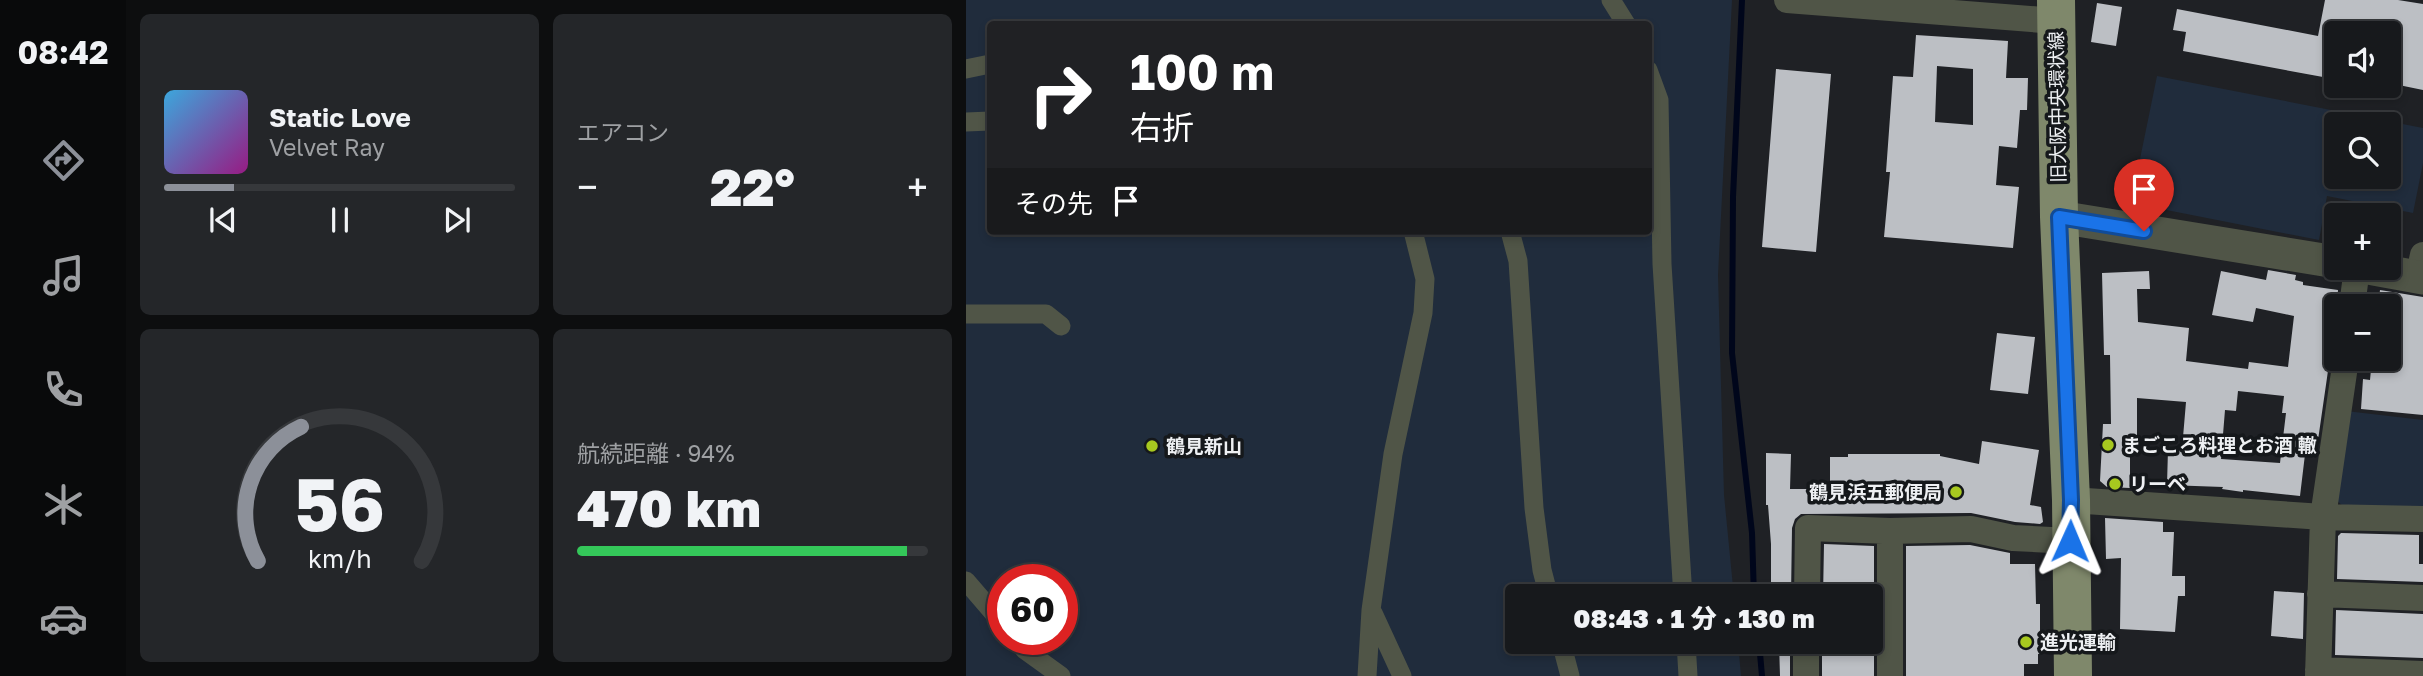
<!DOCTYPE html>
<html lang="ja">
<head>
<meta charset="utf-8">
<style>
  body { margin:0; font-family:"Golos Text","Noto Sans JP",sans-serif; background:#242629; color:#f1f3f6; height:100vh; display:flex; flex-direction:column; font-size:26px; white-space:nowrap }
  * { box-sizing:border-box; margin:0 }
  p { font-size:23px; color:#9ea0a3 }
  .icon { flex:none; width:38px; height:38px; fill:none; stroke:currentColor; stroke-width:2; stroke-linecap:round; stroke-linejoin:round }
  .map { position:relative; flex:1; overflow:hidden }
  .panel { display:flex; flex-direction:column; gap:14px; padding:14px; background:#0d0e0f; width:840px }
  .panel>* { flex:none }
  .top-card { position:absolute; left:21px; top:21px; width:665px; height:214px; border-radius:7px; box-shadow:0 4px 10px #0003,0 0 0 2px #36383b; background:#202124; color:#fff; overflow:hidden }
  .fabs { position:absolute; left:1358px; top:21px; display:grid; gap:14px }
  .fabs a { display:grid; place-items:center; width:77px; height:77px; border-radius:7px; background:#17191c; box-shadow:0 4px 10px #0003,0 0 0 2px #36383b; font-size:35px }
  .speed { position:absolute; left:21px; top:564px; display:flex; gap:14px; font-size:35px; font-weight:700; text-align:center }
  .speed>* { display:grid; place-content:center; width:91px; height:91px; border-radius:50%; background:#17191c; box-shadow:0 4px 10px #0003,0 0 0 2px #36383b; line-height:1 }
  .speed .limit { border:10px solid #d22; background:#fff; color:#111 }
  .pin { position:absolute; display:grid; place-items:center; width:60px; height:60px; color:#fff; margin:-72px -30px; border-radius:50% 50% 50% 0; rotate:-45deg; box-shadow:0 0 7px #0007 }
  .pin .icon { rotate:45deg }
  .me { position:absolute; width:77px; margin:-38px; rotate:1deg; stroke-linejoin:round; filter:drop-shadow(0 0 5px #0008) }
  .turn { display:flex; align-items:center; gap:24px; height:147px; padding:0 28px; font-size:32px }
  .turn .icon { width:91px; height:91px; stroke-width:2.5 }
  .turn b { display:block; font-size:49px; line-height:60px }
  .then { display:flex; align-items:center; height:66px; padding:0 28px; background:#0003; gap:14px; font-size:26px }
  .big { font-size:52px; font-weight:800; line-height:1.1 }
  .panel .card { flex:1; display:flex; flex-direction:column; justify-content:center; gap:10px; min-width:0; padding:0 24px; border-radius:10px; background:#242629 }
  .panel .dial { align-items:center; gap:0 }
  .dial svg { height:182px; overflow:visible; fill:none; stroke:#36383b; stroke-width:7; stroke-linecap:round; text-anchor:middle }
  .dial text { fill:#f1f3f6; stroke:none }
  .song { display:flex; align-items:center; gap:21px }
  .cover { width:84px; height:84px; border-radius:10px; background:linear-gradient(135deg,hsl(200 70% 55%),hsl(310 70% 35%)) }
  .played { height:7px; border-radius:4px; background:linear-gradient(90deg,#8c9099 20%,#36383b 20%) }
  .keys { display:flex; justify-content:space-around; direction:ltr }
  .heat { display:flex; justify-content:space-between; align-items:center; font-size:38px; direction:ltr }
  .charge { height:10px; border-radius:5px; background:linear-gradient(90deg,#34c759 94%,#36383b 0) }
  .panel .tiles { flex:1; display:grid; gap:14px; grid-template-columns:repeat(2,1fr) }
  .trip { position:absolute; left:539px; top:584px; width:378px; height:70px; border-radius:7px; background:#17191c; box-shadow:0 4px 10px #0003,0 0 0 2px #36383b; font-weight:800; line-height:70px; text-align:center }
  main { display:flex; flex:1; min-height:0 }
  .dock { display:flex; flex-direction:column; width:126px; justify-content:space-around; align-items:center; background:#090a0b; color:#9ea0a3 }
  .dock .icon { width:49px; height:49px }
  .dock .current { color:#8c9099 }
  .dock b { font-size:32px; color:#f1f3f6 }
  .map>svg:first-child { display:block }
  .green { fill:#202c3c; fill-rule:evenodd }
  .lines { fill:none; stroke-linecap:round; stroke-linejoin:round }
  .stream { stroke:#00061b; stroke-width:6 }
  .building { fill:#bcbfc4; fill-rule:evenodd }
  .pedestrian { stroke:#505547; stroke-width:19 }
  .minor { stroke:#505547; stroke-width:26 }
  .tertiary { stroke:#505547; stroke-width:33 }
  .primary { stroke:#7f886b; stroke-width:38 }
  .route-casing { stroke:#114b97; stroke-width:18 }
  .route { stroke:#1a73e8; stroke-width:12 }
  .poi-dot { fill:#a7c81f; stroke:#15181b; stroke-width:2.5 }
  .labels { text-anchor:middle; stroke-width:7; stroke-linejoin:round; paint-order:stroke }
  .street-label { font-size:19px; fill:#eef0f3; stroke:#15181b }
  .poi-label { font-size:19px; font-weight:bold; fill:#eef0f3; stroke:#15181b; text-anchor:start }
</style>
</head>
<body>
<main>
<nav class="dock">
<b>08:42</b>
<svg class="icon current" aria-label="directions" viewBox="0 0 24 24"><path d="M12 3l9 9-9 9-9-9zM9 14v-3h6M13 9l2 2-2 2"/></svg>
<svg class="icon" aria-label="music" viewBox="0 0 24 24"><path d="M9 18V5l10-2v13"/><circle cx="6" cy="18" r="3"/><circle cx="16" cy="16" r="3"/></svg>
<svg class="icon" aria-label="phone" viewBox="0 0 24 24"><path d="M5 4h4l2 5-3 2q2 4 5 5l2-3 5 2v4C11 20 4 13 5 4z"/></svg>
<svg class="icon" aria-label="climate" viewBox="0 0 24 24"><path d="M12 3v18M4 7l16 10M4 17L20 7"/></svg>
<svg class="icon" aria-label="car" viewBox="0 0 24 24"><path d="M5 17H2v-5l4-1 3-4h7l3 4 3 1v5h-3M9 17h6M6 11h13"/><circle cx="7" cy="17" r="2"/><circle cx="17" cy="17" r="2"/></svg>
</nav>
<section class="panel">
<div class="tiles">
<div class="card">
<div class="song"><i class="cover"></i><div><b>Static Love</b><p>Velvet Ray</p></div></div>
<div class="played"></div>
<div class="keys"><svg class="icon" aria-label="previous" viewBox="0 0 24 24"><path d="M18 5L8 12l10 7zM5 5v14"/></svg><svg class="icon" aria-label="pause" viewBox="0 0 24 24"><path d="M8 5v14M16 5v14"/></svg><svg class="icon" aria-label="next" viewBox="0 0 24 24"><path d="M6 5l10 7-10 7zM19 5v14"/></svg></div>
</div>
<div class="card"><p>エアコン</p>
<div class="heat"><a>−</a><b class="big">22°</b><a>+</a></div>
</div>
<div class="card dial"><svg viewBox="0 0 100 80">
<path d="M14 69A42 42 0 1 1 86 69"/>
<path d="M14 69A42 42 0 0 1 33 10" stroke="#8c9099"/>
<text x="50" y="56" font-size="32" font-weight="700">56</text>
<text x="50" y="72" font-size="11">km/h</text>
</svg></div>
<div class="card"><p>航続距離 · 94%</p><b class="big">470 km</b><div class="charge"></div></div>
</div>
</section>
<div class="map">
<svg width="1457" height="676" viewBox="0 0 1457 676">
  <rect width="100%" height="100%" fill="#1f2125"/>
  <path class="green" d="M 0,0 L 766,0 L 752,275 L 758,495 L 768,597 L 551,597 L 551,642 L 772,642 L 775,676 L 0,676 ZM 24,24 L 682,24 L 682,231 L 24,231 ZM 37,579 L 96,579 L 96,639 L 37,639 Z
    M 1191,76 L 1457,128 L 1457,163 L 1447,213 L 1361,196 L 1353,240 L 1165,203 ZM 1423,124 L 1423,177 L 1370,177 L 1370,124 Z
    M 1380,411 L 1457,420 L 1457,510 L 1379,508 L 1369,499 Z"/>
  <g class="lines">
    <path class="stream" d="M 776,0 L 767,197 L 766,353 L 786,533 L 788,597
      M 793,642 L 796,676"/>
  </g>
  <path class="building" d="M 1359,0 L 1432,0 L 1457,4 L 1457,90 L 1423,83 L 1423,33 L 1370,33 L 1370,73 L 1358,71 L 1357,77 L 1217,51 L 1220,32 L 1207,30 L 1211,9 L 1352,36 Z
    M 1131,3 L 1156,7 L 1150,46 L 1125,42 Z
    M 950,35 L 1042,41 L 1040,78 L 1062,78 L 1061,110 L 1054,110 L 1051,148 L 1033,146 L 1030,185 L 1053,187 L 1047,248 L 918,237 L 924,172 L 920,172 L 927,76 L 947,77 ZM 971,66 L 1007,69 L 1007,125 L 969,122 Z
    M 810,69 L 865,74 L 850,252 L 796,247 Z
    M 1302,270 L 1330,275 L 1329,280 L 1337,282 L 1337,285 L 1372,290 L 1368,349 L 1364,357 L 1351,447 L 1340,446 L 1334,496 L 1277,490 L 1277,492 L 1256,489 L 1257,487 L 1201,485 L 1202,449 L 1216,449 L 1220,402 L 1171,398 L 1171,436 L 1164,436 L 1164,488 L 1141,487 L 1134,481 L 1137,424 L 1145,424 L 1144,355 L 1138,355 L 1136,273 L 1183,271 L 1184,289 L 1171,289 L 1172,322 L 1223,328 L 1220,361 L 1282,369 L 1283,362 L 1322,367 L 1328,316 L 1290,308 L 1287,322 L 1246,315 L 1255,271 L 1300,280 ZM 1272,391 L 1318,396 L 1316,413 L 1320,413 L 1314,463 L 1255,459 L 1259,410 L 1270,411 Z
    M 1414,290 L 1457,297 L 1457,415 L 1395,409 L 1397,379 L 1404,380 L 1406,359 L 1423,359 L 1423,306 L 1412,306 Z
    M 1031,333 L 1069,337 L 1062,394 L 1024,390 Z
    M 1016,441 L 1073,450 L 1064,505 L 1075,507 L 1077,522 L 1074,524 L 1049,522 L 1005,513 L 835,514 L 829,519 L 826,528 L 825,597 L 805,597 L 805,544 L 802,505 L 800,505 L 800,453 L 825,454 L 824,489 L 864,489 L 864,457 L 882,457 L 882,454 L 974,454 L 974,456 L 1013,464 Z
    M 1139,518 L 1197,522 L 1197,532 L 1208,532 L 1206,576 L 1219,576 L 1219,596 L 1212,596 L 1209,632 L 1154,629 L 1155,558 L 1140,559 Z
    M 1375,533 L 1453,535 L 1453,564 L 1457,564 L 1457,582 L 1371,579 L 1372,536 Z
    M 858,544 L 908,546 L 908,676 L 856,676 L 856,644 L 905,645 L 905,597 L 857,597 Z
    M 1004,545 L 1044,553 L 1044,564 L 1069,564 L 1070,604 L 1074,604 L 1074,654 L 1072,654 L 1072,664 L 1058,664 L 1058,676 L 940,676 L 940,546 Z
    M 1308,591 L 1338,593 L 1337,639 L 1305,636 Z
    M 1370,610 L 1457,614 L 1457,658 L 1369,655 Z
    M 813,643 L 824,644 L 824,676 L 814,676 Z"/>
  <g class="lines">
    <path class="pedestrian" d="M 645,0 L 660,24
      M 0,69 L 24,64
      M 682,70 L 693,100 L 696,264 L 717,597
      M 0,122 L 24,121
      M 544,231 L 552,261 L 568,508 L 576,570 L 583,597
      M 0,314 L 80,314 L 95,326
      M 0,581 L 37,624
      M 407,613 L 436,676
      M 49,639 L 59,650 L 95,676
      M 595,642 L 604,676
      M 720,642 L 722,676
      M 401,676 L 405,610 L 427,454 L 457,313 L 459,279 L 447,231"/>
    <path class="minor" d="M 821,0 L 1090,21
      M 1452,277 L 1457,255
      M 1386,306 L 1391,268
      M 1105,500 L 1357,517 L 1457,519
      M 924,531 L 924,676
      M 1354,594 L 1457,598
      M 841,597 L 842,528 L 924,531 L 1005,529 L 1047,538 L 1104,541
      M 1352,670 L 1457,674
      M 840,676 L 840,642
      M 1352,676 L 1357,517 L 1380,359"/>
    <path class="tertiary" d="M 1093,217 L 1370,262
      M 1402,268 L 1457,278"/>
    <path class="primary" d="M 1090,0 L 1093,217 L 1105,500 L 1107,676"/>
  </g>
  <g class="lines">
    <g class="route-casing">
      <path id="route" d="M 1104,541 L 1105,500 L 1093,217 L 1178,231"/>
    </g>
    <use href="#route" class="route"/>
  </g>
  <g class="poi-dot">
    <circle cx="1142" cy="445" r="7"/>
    <circle cx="186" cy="446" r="7"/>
    <circle cx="1149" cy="484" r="7"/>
    <circle cx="990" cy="492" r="7"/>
    <circle cx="1060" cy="642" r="7"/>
  </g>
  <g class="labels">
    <g class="street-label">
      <text transform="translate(1091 107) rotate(-91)" y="7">旧大阪中央環状線</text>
    </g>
    <g class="poi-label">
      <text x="1156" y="452">まごころ料理とお酒 轍</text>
      <text x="200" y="453">鶴見新山</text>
      <text x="1163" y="491">リーベ</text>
      <text x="976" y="499" text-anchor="end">鶴見浜五郵便局</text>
      <text x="1074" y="649">進光運輸</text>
    </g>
  </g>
</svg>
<div class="fabs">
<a><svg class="icon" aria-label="sound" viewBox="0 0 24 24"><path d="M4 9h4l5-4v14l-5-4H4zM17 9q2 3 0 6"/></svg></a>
<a><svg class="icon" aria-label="search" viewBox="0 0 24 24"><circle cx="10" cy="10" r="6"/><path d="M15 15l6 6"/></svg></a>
<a>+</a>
<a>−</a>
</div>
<div class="speed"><div class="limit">60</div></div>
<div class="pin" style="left:1178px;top:231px;background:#d93025"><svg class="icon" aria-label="arrive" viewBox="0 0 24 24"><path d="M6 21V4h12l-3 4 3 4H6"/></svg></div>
<svg class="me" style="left:1104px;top:541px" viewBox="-20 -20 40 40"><path d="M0-17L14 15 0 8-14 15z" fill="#1a73e8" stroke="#fff" stroke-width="4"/></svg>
<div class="trip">08:43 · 1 分 · 130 m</div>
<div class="top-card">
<div class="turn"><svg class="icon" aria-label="right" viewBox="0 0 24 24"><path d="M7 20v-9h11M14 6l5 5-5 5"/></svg><div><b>100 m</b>右折</div></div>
<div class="then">その先<svg class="icon" aria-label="arrive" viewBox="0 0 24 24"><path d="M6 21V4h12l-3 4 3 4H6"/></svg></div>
</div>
</div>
</main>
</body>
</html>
